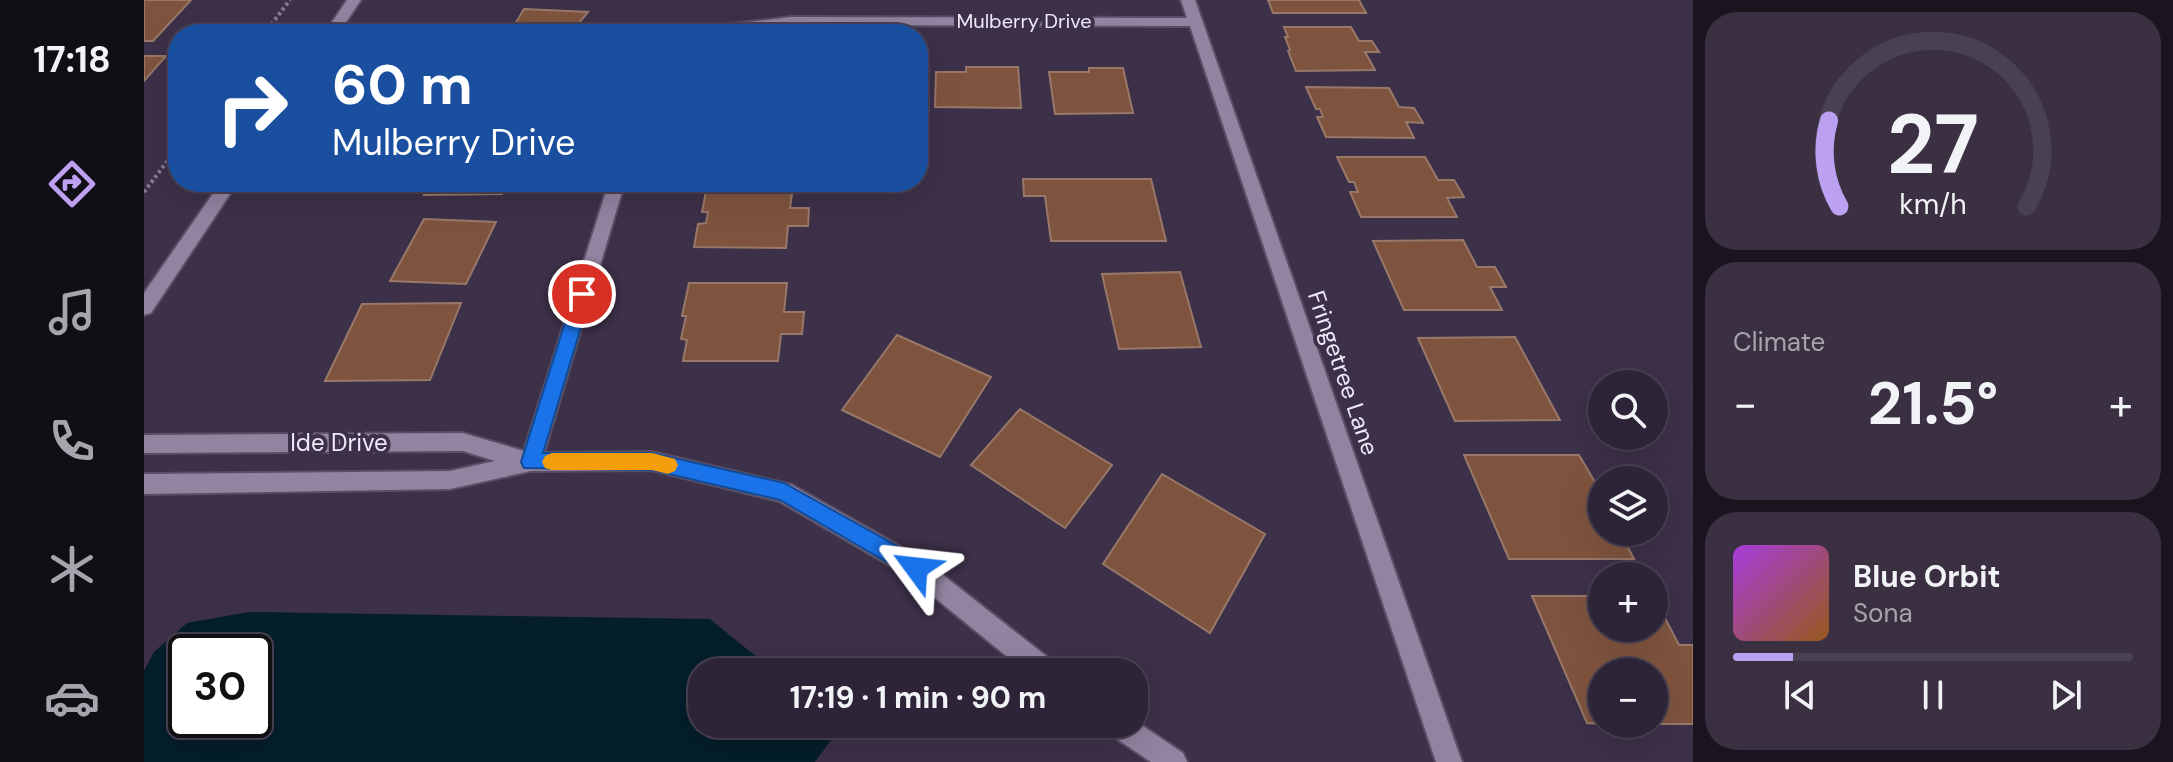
<!DOCTYPE html>
<html lang="en">
<head>
<meta charset="utf-8">
<style>
  body { margin:0; font-family:"DM Sans",sans-serif; background:#3a3042; color:#f1f3f6; height:100vh; display:flex; flex-direction:column; font-size:30px; white-space:nowrap }
  * { box-sizing:border-box; margin:0 }
  p { font-size:26px; color:#a7a4ad }
  .icon { flex:none; width:44px; height:44px; fill:none; stroke:currentColor; stroke-width:2; stroke-linecap:round; stroke-linejoin:round }
  .map { position:relative; flex:1; overflow:hidden }
  .details { display:flex; flex-direction:column; gap:12px; padding:12px; background:#19141e; width:480px }
  .details>* { flex:none }
  .guide { position:absolute; left:24px; top:24px; width:760px; height:168px; border-radius:32px; box-shadow:0 8px 32px #0002,0 0 0 2px #494152; background:#1a4fa0; color:#fff; overflow:hidden }
  .fabs { position:absolute; left:1444px; top:370px; display:grid; gap:16px }
  .fabs a { display:grid; place-items:center; width:80px; height:80px; border-radius:50%; background:#2e2437; box-shadow:0 8px 32px #0002,0 0 0 2px #494152; font-size:40px }
  .speed { position:absolute; left:24px; top:634px; display:flex; gap:16px; font-size:40px; font-weight:700; text-align:center }
  .speed>* { display:grid; place-content:center; width:104px; height:104px; border-radius:50%; background:#2e2437; box-shadow:0 8px 32px #0002,0 0 0 2px #494152; line-height:1 }
  .speed .limit { border:4px solid #111; border-radius:12px; background:#fff; color:#111 }
  .pin { position:absolute; display:grid; place-items:center; width:68px; height:68px; color:#fff; margin:-34px; border:4px solid #fff; border-radius:50%; box-shadow:0 2px 8px #0007 }
  .me { position:absolute; width:88px; margin:-44px; rotate:300deg; stroke-linejoin:round; filter:drop-shadow(0 0 6px #0008) }
  .turn { display:flex; align-items:center; gap:28px; height:168px; padding:0 32px; font-size:36px }
  .turn .icon { width:104px; height:104px; stroke-width:2.5 }
  .turn b { display:block; font-size:56px; line-height:68px }
  .big { font-size:60px; font-weight:700; line-height:1.1 }
  .details .widget { flex:1; display:flex; flex-direction:column; justify-content:center; gap:12px; min-width:0; padding:0 28px; border-radius:32px; background:#3a3042 }
  .details .dial { align-items:center; gap:0 }
  .dial svg { height:208px; overflow:visible; fill:none; stroke:#494152; stroke-width:7; stroke-linecap:round; text-anchor:middle }
  .dial text { fill:#f1f3f6; stroke:none }
  .song { display:flex; align-items:center; gap:24px }
  .cover { width:96px; height:96px; border-radius:12px; background:linear-gradient(135deg,hsl(280 70% 55%),hsl(30 70% 35%)) }
  .played { height:8px; border-radius:4px; background:linear-gradient(90deg,#bca0f2 15%,#494152 15%) }
  .keys { display:flex; justify-content:space-around; direction:ltr }
  .heat { display:flex; justify-content:space-between; align-items:center; font-size:44px; direction:ltr }
  .trip { position:absolute; left:544px; top:658px; width:460px; height:80px; border-radius:32px; background:#2e2437; box-shadow:0 8px 32px #0002,0 0 0 2px #494152; font-weight:700; line-height:80px; text-align:center }
  main { display:flex; flex:1; min-height:0 }
  .menu { display:flex; flex-direction:column; width:144px; justify-content:space-around; align-items:center; background:#120e16; color:#a7a4ad }
  .menu .icon { width:56px; height:56px }
  .menu .on { color:#bca0f2 }
  .menu b { font-size:36px; color:#f1f3f6 }
  .map>svg:first-child { display:block }
  .water { fill:#041e2b; fill-rule:evenodd }
  .building { fill:#7f543f; stroke:#987869; stroke-width:2 }
  .lines { fill:none; stroke-linecap:round; stroke-linejoin:round }
  .minor-casing { stroke:#594e64; stroke-width:4 }
  .secondary-casing { stroke:#594e64; stroke-width:4 }
  .path { stroke:#867c91; stroke-width:4; stroke-dasharray:3 3; stroke-linecap:butt }
  .minor { fill:#9283a0; fill-rule:evenodd }
  .secondary { fill:#9283a0; fill-rule:evenodd }
  .route { fill:#1a73e8; stroke:#114b97; stroke-width:2 }
  .slow { fill:#f59e0b }
  .labels { text-anchor:middle; stroke-width:8; stroke-linejoin:round; paint-order:stroke }
  .far-street-label { font-size:20px; fill:#f0e9f9; stroke:#3d3049 }
  .street-label { font-size:24px; fill:#f0e9f9; stroke:#3d3049 }
</style>
</head>
<body>
<main>
<nav class="menu">
<b>17:18</b>
<svg class="icon on" aria-label="directions" viewBox="0 0 24 24"><path d="M12 3l9 9-9 9-9-9zM9 14v-3h6M13 9l2 2-2 2"/></svg>
<svg class="icon" aria-label="music" viewBox="0 0 24 24"><path d="M9 18V5l10-2v13"/><circle cx="6" cy="18" r="3"/><circle cx="16" cy="16" r="3"/></svg>
<svg class="icon" aria-label="phone" viewBox="0 0 24 24"><path d="M5 4h4l2 5-3 2q2 4 5 5l2-3 5 2v4C11 20 4 13 5 4z"/></svg>
<svg class="icon" aria-label="climate" viewBox="0 0 24 24"><path d="M12 3v18M4 7l16 10M4 17L20 7"/></svg>
<svg class="icon" aria-label="car" viewBox="0 0 24 24"><path d="M5 17H2v-5l4-1 3-4h7l3 4 3 1v5h-3M9 17h6M6 11h13"/><circle cx="7" cy="17" r="2"/><circle cx="17" cy="17" r="2"/></svg>
</nav>
<div class="map">
<svg width="1549" height="762" viewBox="0 0 1549 762">
  <rect width="100%" height="100%" fill="#3d3049"/>
  <path class="water" d="M 105,612 L 566,619 L 631,672 L 558,672 L 558,724 L 686,724 L 691,734 L 671,762 L 0,762 L 0,671 L 10,652 L 43,623 ZM 42,652 L 110,652 L 110,720 L 42,720 Z"/>
  <path class="building" d="M 0,0 L 47,0 L 9,41 L 0,41 Z
    M 1124,0 L 1215,0 L 1222,13 L 1129,13 Z
    M 380,9 L 444,12 L 426,34 L 434,34 L 365,34 Z
    M 1140,27 L 1207,27 L 1215,41 L 1228,41 L 1235,52 L 1221,52 L 1231,70 L 1152,71 L 1144,51 L 1146,50 L 1141,37 L 1144,37 Z
    M 0,56 L 22,56 L 0,81 Z
    M 822,67 L 874,67 L 877,108 L 791,107 L 792,72 L 822,72 Z
    M 945,68 L 979,68 L 989,113 L 911,114 L 905,72 L 945,72 Z
    M 1162,87 L 1245,88 L 1255,107 L 1270,108 L 1279,123 L 1262,122 L 1270,138 L 1182,137 L 1173,117 L 1179,117 L 1176,109 L 1172,109 Z
    M 1193,157 L 1281,157 L 1294,180 L 1310,180 L 1320,197 L 1303,198 L 1313,217 L 1217,217 L 1206,192 L 1214,192 L 1210,182 L 1205,182 Z
    M 879,179 L 1007,179 L 1022,241 L 907,241 L 901,196 L 880,196 Z
    M 287,182 L 362,182 L 358,194 L 280,195 Z
    M 563,186 L 649,186 L 646,208 L 665,208 L 664,226 L 644,226 L 642,248 L 550,247 L 554,224 L 562,223 L 564,212 L 558,212 Z
    M 280,219 L 352,222 L 322,284 L 246,281 Z
    M 1319,240 L 1333,267 L 1351,267 L 1362,287 L 1346,287 L 1358,310 L 1260,310 L 1229,241 Z
    M 1036,272 L 1057,347 L 975,349 L 958,274 Z
    M 545,283 L 643,283 L 640,312 L 660,312 L 658,334 L 637,334 L 634,361 L 539,361 L 543,340 L 537,339 L 542,316 L 538,316 Z
    M 317,303 L 286,380 L 181,381 L 218,304 Z
    M 753,335 L 847,377 L 796,457 L 698,410 Z
    M 1371,337 L 1416,420 L 1311,421 L 1274,338 Z
    M 876,409 L 968,465 L 921,528 L 827,465 Z
    M 1320,455 L 1435,455 L 1458,494 L 1458,532 L 1476,532 L 1490,559 L 1365,559 Z
    M 1018,474 L 1121,534 L 1066,633 L 959,564 Z
    M 1388,596 L 1458,596 L 1458,628 L 1510,628 L 1510,597 L 1535,645 L 1549,645 L 1549,724 L 1510,724 L 1510,672 L 1458,672 L 1458,724 L 1443,723 Z"/>
  <g class="lines">
    <g class="minor-casing">
      <path id="minor" d="M 1037,0 L 1051,0 L 1318,762 L 1292,762 L 1046,26 L 647,25 L 559,34 L 579,25 L 647,17 L 1043,18 Z
        M 465,182 L 481,182 L 400,453 L 508,452 L 648,485 L 780,560 L 911,663 L 914,672 L 882,672 L 764,576 L 635,501 L 508,470 L 387,471 L 306,489 L 0,494 L 0,474 L 306,471 L 351,461 L 319,451 L 0,453 L 0,435 L 319,433 L 380,451 Z
        M 990,720 L 1039,753 L 1043,762 L 1007,762 L 964,733 L 960,724 L 990,724 Z"/>
    </g>
    <g class="secondary-casing">
      <path id="secondary" d="M 203,0 L 217,0 L 194,34 L 180,34 Z
        M 77,182 L 94,182 L 7,313 L 0,315 L 0,293 Z"/>
    </g>
    <path class="path" d="M 120,34 L 146,0
      M 0,192 L 34,147"/>
    <use href="#minor" class="minor"/>
    <use href="#secondary" class="secondary"/>
  </g>
  <path class="route" d="M 438,287 L 447,294 L 399,453 L 508,453 L 640,483 L 780,561 L 783,568 L 780,575 L 772,578 L 765,575 L 636,500 L 508,470 L 380,468 L 377,462 L 430,294 Z"/>
  <path class="slow" d="M 408,453 L 508,453 L 531,459 L 534,465 L 531,471 L 524,474 L 508,470 L 408,470 L 401,468 L 398,462 L 401,456 Z"/>
  <g class="labels">
    <g class="far-street-label">
      <text x="880" y="28">Mulberry Drive</text>
    </g>
    <g class="street-label">
      <text transform="translate(1199 373) rotate(71)" y="8">Fringetree Lane</text>
      <text x="195" y="451">Ide Drive</text>
    </g>
  </g>
</svg>
<div class="fabs">
<a><svg class="icon" aria-label="search" viewBox="0 0 24 24"><circle cx="10" cy="10" r="6"/><path d="M15 15l6 6"/></svg></a>
<a><svg class="icon" aria-label="layers" viewBox="0 0 24 24"><path d="M12 4l9 5-9 5-9-5zM3 14l9 5 9-5"/></svg></a>
<a>+</a>
<a>−</a>
</div>
<div class="speed"><div class="limit">30</div></div>
<div class="pin" style="left:438px;top:294px;background:#d93025"><svg class="icon" aria-label="arrive" viewBox="0 0 24 24"><path d="M6 21V4h12l-3 4 3 4H6"/></svg></div>
<svg class="me" style="left:772px;top:568px" viewBox="-20 -20 40 40"><path d="M0-17L14 15 0 8-14 15z" fill="#1a73e8" stroke="#fff" stroke-width="4"/></svg>
<div class="trip">17:19 · 1 min · 90 m</div>
<div class="guide">
<div class="turn"><svg class="icon" aria-label="right" viewBox="0 0 24 24"><path d="M7 20v-9h11M14 6l5 5-5 5"/></svg><div><b>60 m</b>Mulberry Drive</div></div>
</div>
</div>
<section class="details">
<div class="widget dial"><svg viewBox="0 0 100 80">
<path d="M14 69A42 42 0 1 1 86 69"/>
<path d="M14 69A42 42 0 0 1 10 36" stroke="#bca0f2"/>
<text x="50" y="56" font-size="32" font-weight="700">27</text>
<text x="50" y="72" font-size="11">km/h</text>
</svg></div>
<div class="widget"><p>Climate</p>
<div class="heat"><a>−</a><b class="big">21.5°</b><a>+</a></div>
</div>
<div class="widget">
<div class="song"><i class="cover"></i><div><b>Blue Orbit</b><p>Sona</p></div></div>
<div class="played"></div>
<div class="keys"><svg class="icon" aria-label="previous" viewBox="0 0 24 24"><path d="M18 5L8 12l10 7zM5 5v14"/></svg><svg class="icon" aria-label="pause" viewBox="0 0 24 24"><path d="M8 5v14M16 5v14"/></svg><svg class="icon" aria-label="next" viewBox="0 0 24 24"><path d="M6 5l10 7-10 7zM19 5v14"/></svg></div>
</div>
</section>
</main>
</body>
</html>
